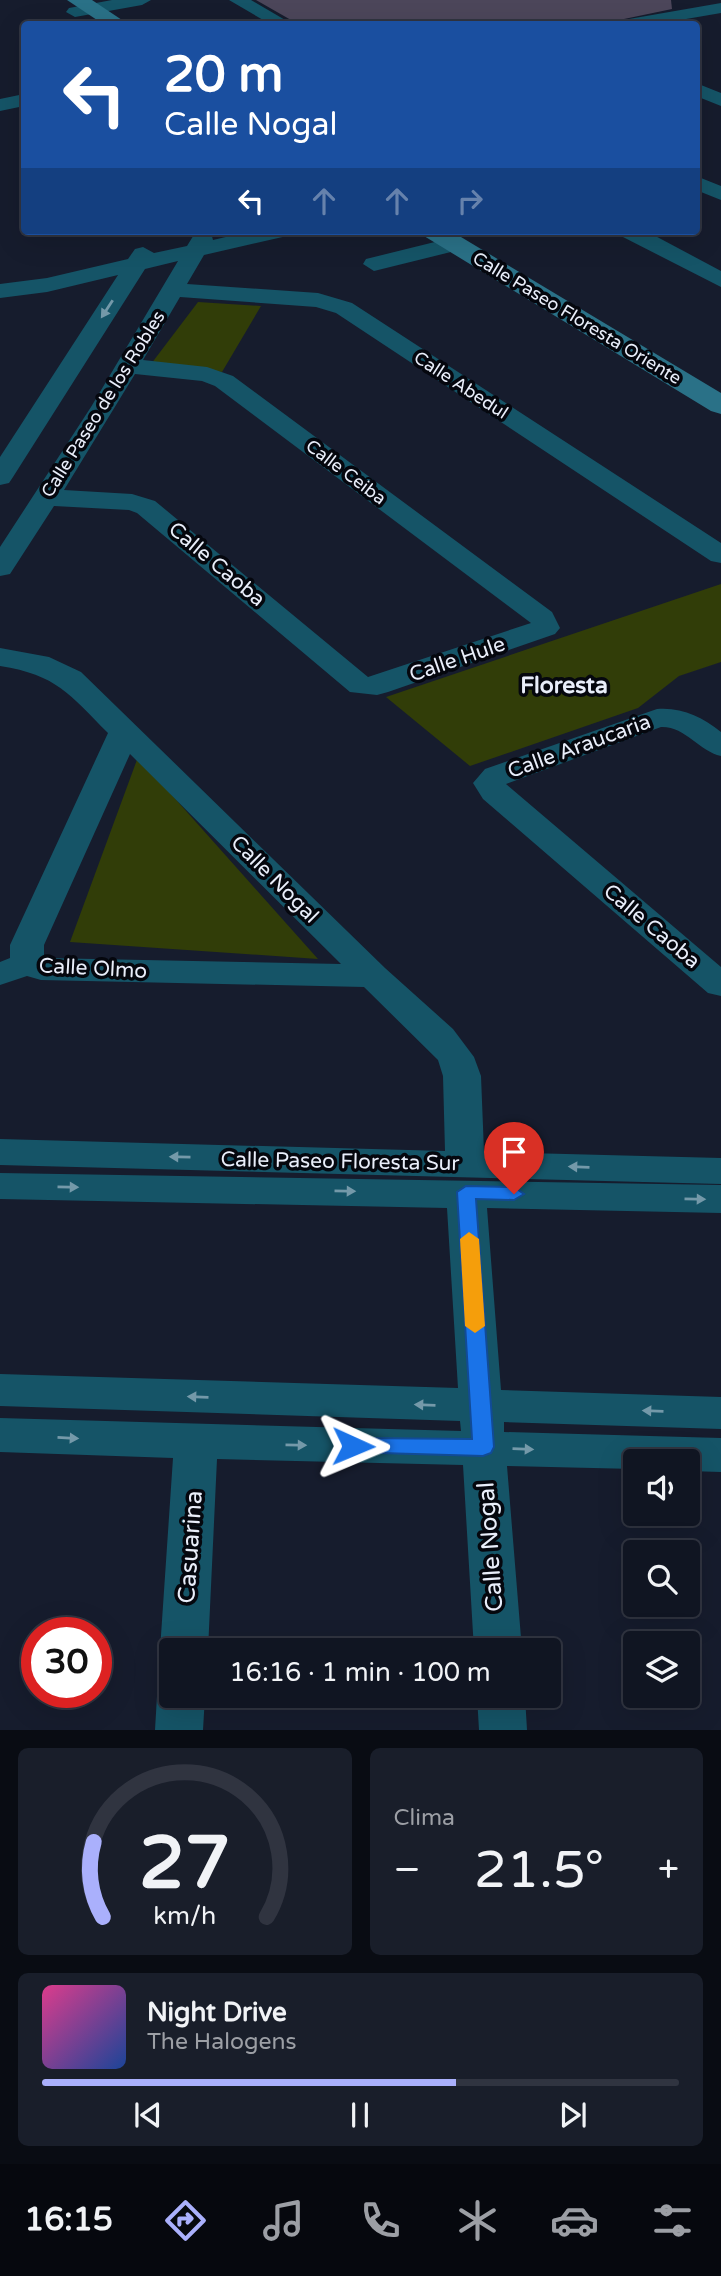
<!DOCTYPE html>
<html lang="es">
<head>
<meta charset="utf-8">
<style>
  body { margin:0; font-family:"Varela Round",sans-serif; background:#191e2a; color:#f1f3f6; height:100vh; display:flex; flex-direction:column; font-size:26px; white-space:nowrap }
  * { box-sizing:border-box; margin:0 }
  p { font-size:23px; color:#9c9fa5 }
  .icon { flex:none; width:38px; height:38px; fill:none; stroke:currentColor; stroke-width:2; stroke-linecap:round; stroke-linejoin:round }
  .map { position:relative; height:1730px; overflow:hidden }
  .sheet { display:flex; flex-direction:column; gap:18px; padding:18px; background:#090c13; flex:1 }
  .sheet>* { flex:none }
  .banner { position:absolute; left:21px; top:21px; width:679px; height:214px; border-radius:7px; box-shadow:0 7px 28px #0002,0 0 0 2px #303440; background:#1a4fa0; color:#fff; overflow:hidden }
  .fabs { position:absolute; left:623px; top:1449px; display:grid; gap:14px }
  .fabs a { display:grid; place-items:center; width:77px; height:77px; border-radius:7px; background:#101522; box-shadow:0 7px 28px #0002,0 0 0 2px #303440; font-size:35px }
  .speed { position:absolute; left:21px; top:1617px; display:flex; gap:14px; font-size:35px; font-weight:700; text-align:center }
  .speed>* { display:grid; place-content:center; width:91px; height:91px; border-radius:50%; background:#101522; box-shadow:0 7px 28px #0002,0 0 0 2px #303440; line-height:1 }
  .speed .limit { border:10px solid #d22; background:#fff; color:#111 }
  .pin { position:absolute; display:grid; place-items:center; width:60px; height:60px; color:#fff; margin:-72px -30px; border-radius:50% 50% 50% 0; rotate:-45deg; box-shadow:0 0 7px #0007 }
  .pin .icon { rotate:45deg }
  .me { position:absolute; width:77px; margin:-38px; rotate:91deg; stroke-linejoin:round; filter:drop-shadow(0 0 5px #0008) }
  .turn { display:flex; align-items:center; gap:24px; height:147px; padding:0 28px; font-size:32px }
  .turn .icon { width:91px; height:91px; stroke-width:2.5 }
  .turn b { display:block; font-size:49px; line-height:60px }
  .lanes { display:flex; align-items:center; height:66px; padding:0 28px; background:#0003; justify-content:center; gap:35px; direction:ltr }
  .lanes .off { opacity:.35 }
  .big { font-size:52px; font-weight:600; line-height:1.1 }
  .sheet .card { flex:1; display:flex; flex-direction:column; justify-content:center; gap:10px; min-width:0; padding:0 24px; border-radius:10px; background:#191e2a }
  .sheet .dial { align-items:center; gap:0 }
  .dial svg { height:182px; overflow:visible; fill:none; stroke:#303440; stroke-width:7; stroke-linecap:round; text-anchor:middle }
  .dial text { fill:#f1f3f6; stroke:none }
  .song { display:flex; align-items:center; gap:21px }
  .cover { width:84px; height:84px; border-radius:10px; background:linear-gradient(135deg,hsl(330 70% 55%),hsl(220 70% 35%)) }
  .played { height:7px; border-radius:4px; background:linear-gradient(90deg,#aab0fc 65%,#303440 65%) }
  .keys { display:flex; justify-content:space-around; direction:ltr }
  .heat { display:flex; justify-content:space-between; align-items:center; font-size:38px; direction:ltr }
  .sheet .tiles { flex:1; display:grid; gap:18px; grid-template-columns:1fr 1fr }
  .card:last-child { grid-column:span 2 }
  .trip { position:absolute; left:159px; top:1638px; width:402px; height:70px; border-radius:7px; background:#101522; box-shadow:0 7px 28px #0002,0 0 0 2px #303440; font-weight:600; line-height:70px; text-align:center }
  .dock { display:flex; height:112px; justify-content:space-around; align-items:center; background:#06080e; color:#9c9fa5 }
  .dock .icon { width:49px; height:49px }
  .dock .on { color:#aab0fc }
  .dock b { font-size:32px; color:#f1f3f6 }
  .map>svg:first-child { display:block }
  .green { fill:#313d08 }
  .building { fill:#4c465a }
  .lines { fill:none; stroke-linecap:round; stroke-linejoin:round }
  .minor { fill:#155467; fill-rule:evenodd }
  .secondary { fill:#2a7187; fill-rule:evenodd }
  .oneway { fill:#7499a9 }
  .route { fill:#1a73e8; stroke:#114b97; stroke-width:2 }
  .slow { fill:#f59e0b }
  .labels { text-anchor:middle; stroke-width:7; stroke-linejoin:round; paint-order:stroke }
  .far-street-label { font-size:18px; fill:#e9eefa; stroke:#05070e }
  .street-label { font-size:21px; fill:#e9eefa; stroke:#05070e }
  .neighbourhood-label { font-size:23px; font-weight:bold; fill:#e9eefa; stroke:#05070e }
  .near-street-label { font-size:24px; fill:#e9eefa; stroke:#05070e }
</style>
</head>
<body>
<div class="map">
<svg width="721" height="1730" viewBox="0 0 721 1730">
  <rect width="100%" height="100%" fill="#161c2d"/>
  <path class="green" d="M 198,302 L 261,306 L 222,372 L 151,364 Z
    M 721,584 L 721,662 L 679,676 L 638,708 L 470,766 L 386,697 Z
    M 138,757 L 318,959 L 70,942 Z"/>
  <path class="building" d="M 256,0 L 671,0 L 672,9 L 600,24 L 298,24 Z"/>
  <g class="lines">
    <path class="minor" d="M 112,0 L 151,0 L 142,5 L 75,17 L 66,12 L 69,8 Z
      M 229,0 L 251,0 L 292,24 L 270,24 Z
      M 721,3 L 721,13 L 657,24 L 620,24 L 629,19 Z
      M 696,83 L 721,93 L 721,106 L 696,96 Z
      M 24,94 L 24,106 L 0,111 L 0,99 Z
      M 696,176 L 721,186 L 721,200 L 696,190 Z
      M 203,231 L 211,233 L 213,240 L 251,231 L 290,231 L 287,236 L 204,255 L 187,284 L 318,293 L 352,303 L 721,543 L 721,563 L 711,561 L 336,313 L 316,307 L 180,297 L 143,360 L 207,367 L 233,376 L 552,612 L 560,628 L 555,634 L 388,692 L 377,695 L 350,692 L 137,513 L 129,510 L 54,506 L 10,574 L 0,576 L 0,547 L 91,407 L 178,261 L 145,269 L 13,477 L 9,483 L 0,485 L 0,457 L 118,275 L 47,292 L 0,298 L 0,284 L 47,278 L 128,259 L 135,249 L 143,247 L 154,253 L 187,246 L 195,233 ZM 135,374 L 202,381 L 215,386 L 531,623 L 368,677 L 155,501 L 132,494 L 64,490 Z
      M 618,231 L 646,231 L 721,271 L 721,287 L 621,236 Z
      M 455,237 L 463,239 L 466,244 L 463,249 L 374,271 L 363,264 L 366,259 Z
      M 0,648 L 49,657 L 81,672 L 385,968 L 453,1029 L 474,1057 L 481,1076 L 484,1152 L 721,1158 L 721,1184 L 0,1165 L 0,1139 L 445,1151 L 443,1076 L 438,1060 L 364,987 L 41,980 L 27,976 L 0,985 L 0,962 L 10,958 L 10,945 L 108,733 C 69,694 57,675 0,666 ZM 130,754 L 341,964 L 44,958 L 44,945 Z
      M 657,709 C 682,707 702,717 721,732 L 721,756 C 699,751 685,726 661,727 L 506,784 L 721,967 L 721,996 L 708,993 L 483,799 L 473,783 L 485,769 Z
      M 0,1173 L 721,1185 L 721,1213 L 487,1208 L 501,1390 L 721,1397 L 721,1429 L 504,1422 L 504,1432 L 721,1438 L 721,1472 L 688,1471 L 688,1461 L 635,1461 L 635,1469 L 507,1466 L 522,1650 L 474,1650 L 463,1465 L 217,1459 L 208,1650 L 172,1650 L 172,1665 L 167,1664 L 160,1650 L 173,1458 L 0,1452 L 0,1418 L 461,1431 L 460,1421 L 0,1406 L 0,1374 L 458,1388 L 447,1208 L 0,1199 Z
      M 172,1679 L 172,1696 L 205,1696 L 203,1730 L 155,1730 L 157,1696 L 164,1682 Z
      M 477,1696 L 525,1696 L 527,1730 L 479,1730 Z"/>
    <path class="secondary" d="M 67,0 L 92,0 L 128,24 L 103,24 Z
      M 420,231 L 451,231 L 721,393 L 721,414 L 711,411 L 424,236 Z"/>
  </g>
  <defs><path id="oneway-solid" d="M-6-.8H1V-3.2L6.5 0L1 3.2V.8H-6Z" transform="scale(1.75)"/></defs>
  <g class="oneway">
    <use href="#oneway-solid" transform="translate(107 309) rotate(123)"/>
    <use href="#oneway-solid" transform="translate(180 1157) rotate(-179)"/>
    <use href="#oneway-solid" transform="translate(579 1167) rotate(-178)"/>
    <use href="#oneway-solid" transform="translate(68 1187) rotate(1)"/>
    <use href="#oneway-solid" transform="translate(345 1191) rotate(1)"/>
    <use href="#oneway-solid" transform="translate(695 1199) rotate(1)"/>
    <use href="#oneway-solid" transform="translate(198 1397) rotate(-178)"/>
    <use href="#oneway-solid" transform="translate(425 1405) rotate(-178)"/>
    <use href="#oneway-solid" transform="translate(653 1411) rotate(-178)"/>
    <use href="#oneway-solid" transform="translate(68 1438) rotate(3)"/>
    <use href="#oneway-solid" transform="translate(296 1445) rotate(1)"/>
    <use href="#oneway-solid" transform="translate(523 1449) rotate(2)"/>
  </g>
  <path class="route" d="M 466,1186 L 514,1187 L 524,1194 L 514,1200 L 476,1199 L 494,1447 L 491,1453 L 483,1456 L 346,1452 L 343,1446 L 346,1440 L 353,1438 L 472,1439 L 457,1192 Z"/>
  <path class="slow" d="M 469,1232 L 479,1239 L 485,1326 L 475,1333 L 465,1326 L 460,1239 Z"/>
  <g class="labels">
    <g class="far-street-label">
      <text transform="translate(577 318) rotate(31)" y="6">Calle Paseo Floresta Oriente</text>
      <text transform="translate(461 385) rotate(33)" y="6">Calle Abedul</text>
      <text transform="translate(103 404) rotate(-58)" y="6">Calle Paseo de los Robles</text>
      <text transform="translate(346 472) rotate(37)" y="6">Calle Ceiba</text>
    </g>
    <g class="street-label">
      <text transform="translate(217 564) rotate(40)" y="7">Calle Caoba</text>
      <text transform="translate(457 659) rotate(-19)" y="7">Calle Hule</text>
      <text transform="translate(579 746) rotate(-20)" y="7">Calle Araucaria</text>
      <text transform="translate(275 879) rotate(45)" y="7">Calle Nogal</text>
      <text transform="translate(652 926) rotate(40)" y="7">Calle Caoba</text>
      <text transform="translate(93 968) rotate(3)" y="7">Calle Olmo</text>
      <text transform="translate(340 1161) rotate(1)" y="7">Calle Paseo Floresta Sur</text>
    </g>
    <g class="neighbourhood-label">
      <text x="564" y="693">Floresta</text>
    </g>
    <g class="near-street-label">
      <text transform="translate(190 1547) rotate(-86)" y="8">Casuarina</text>
      <text transform="translate(490 1547) rotate(-94)" y="8">Calle Nogal</text>
    </g>
  </g>
</svg>
<div class="fabs">
<a><svg class="icon" aria-label="sound" viewBox="0 0 24 24"><path d="M4 9h4l5-4v14l-5-4H4zM17 9q2 3 0 6"/></svg></a>
<a><svg class="icon" aria-label="search" viewBox="0 0 24 24"><circle cx="10" cy="10" r="6"/><path d="M15 15l6 6"/></svg></a>
<a><svg class="icon" aria-label="layers" viewBox="0 0 24 24"><path d="M12 4l9 5-9 5-9-5zM3 14l9 5 9-5"/></svg></a>
</div>
<div class="speed"><div class="limit">30</div></div>
<div class="pin" style="left:514px;top:1194px;background:#d93025"><svg class="icon" aria-label="arrive" viewBox="0 0 24 24"><path d="M6 21V4h12l-3 4 3 4H6"/></svg></div>
<svg class="me" style="left:353px;top:1446px" viewBox="-20 -20 40 40"><path d="M0-17L14 15 0 8-14 15z" fill="#1a73e8" stroke="#fff" stroke-width="4"/></svg>
<div class="trip">16:16 · 1 min · 100 m</div>
<div class="banner">
<div class="turn"><svg class="icon" aria-label="left" viewBox="0 0 24 24"><path d="M17 20v-9H6M10 6l-5 5 5 5"/></svg><div><b>20 m</b>Calle Nogal</div></div>
<div class="lanes"><svg class="icon" aria-label="left" viewBox="0 0 24 24"><path d="M17 20v-9H6M10 6l-5 5 5 5"/></svg><svg class="icon off" aria-label="ahead" viewBox="0 0 24 24"><path d="M12 20V5M6 11l6-6 6 6"/></svg><svg class="icon off" aria-label="ahead" viewBox="0 0 24 24"><path d="M12 20V5M6 11l6-6 6 6"/></svg><svg class="icon off" aria-label="right" viewBox="0 0 24 24"><path d="M7 20v-9h11M14 6l5 5-5 5"/></svg></div>
</div>
</div>
<section class="sheet">
<div class="tiles">
<div class="card dial"><svg viewBox="0 0 100 80">
<path d="M14 69A42 42 0 1 1 86 69"/>
<path d="M14 69A42 42 0 0 1 10 36" stroke="#aab0fc"/>
<text x="50" y="56" font-size="32" font-weight="700">27</text>
<text x="50" y="72" font-size="11">km/h</text>
</svg></div>
<div class="card"><p>Clima</p>
<div class="heat"><a>−</a><b class="big">21.5°</b><a>+</a></div>
</div>
<div class="card">
<div class="song"><i class="cover"></i><div><b>Night Drive</b><p>The Halogens</p></div></div>
<div class="played"></div>
<div class="keys"><svg class="icon" aria-label="previous" viewBox="0 0 24 24"><path d="M18 5L8 12l10 7zM5 5v14"/></svg><svg class="icon" aria-label="pause" viewBox="0 0 24 24"><path d="M8 5v14M16 5v14"/></svg><svg class="icon" aria-label="next" viewBox="0 0 24 24"><path d="M6 5l10 7-10 7zM19 5v14"/></svg></div>
</div>
</div>
</section>
<nav class="dock">
<b>16:15</b>
<svg class="icon on" aria-label="directions" viewBox="0 0 24 24"><path d="M12 3l9 9-9 9-9-9zM9 14v-3h6M13 9l2 2-2 2"/></svg>
<svg class="icon" aria-label="music" viewBox="0 0 24 24"><path d="M9 18V5l10-2v13"/><circle cx="6" cy="18" r="3"/><circle cx="16" cy="16" r="3"/></svg>
<svg class="icon" aria-label="phone" viewBox="0 0 24 24"><path d="M5 4h4l2 5-3 2q2 4 5 5l2-3 5 2v4C11 20 4 13 5 4z"/></svg>
<svg class="icon" aria-label="climate" viewBox="0 0 24 24"><path d="M12 3v18M4 7l16 10M4 17L20 7"/></svg>
<svg class="icon" aria-label="car" viewBox="0 0 24 24"><path d="M5 17H2v-5l4-1 3-4h7l3 4 3 1v5h-3M9 17h6M6 11h13"/><circle cx="7" cy="17" r="2"/><circle cx="17" cy="17" r="2"/></svg>
<svg class="icon" aria-label="filters" viewBox="0 0 24 24"><path d="M4 7h16M4 17h16"/><circle cx="9" cy="7" r="2"/><circle cx="15" cy="17" r="2"/></svg>
</nav>
</body>
</html>
